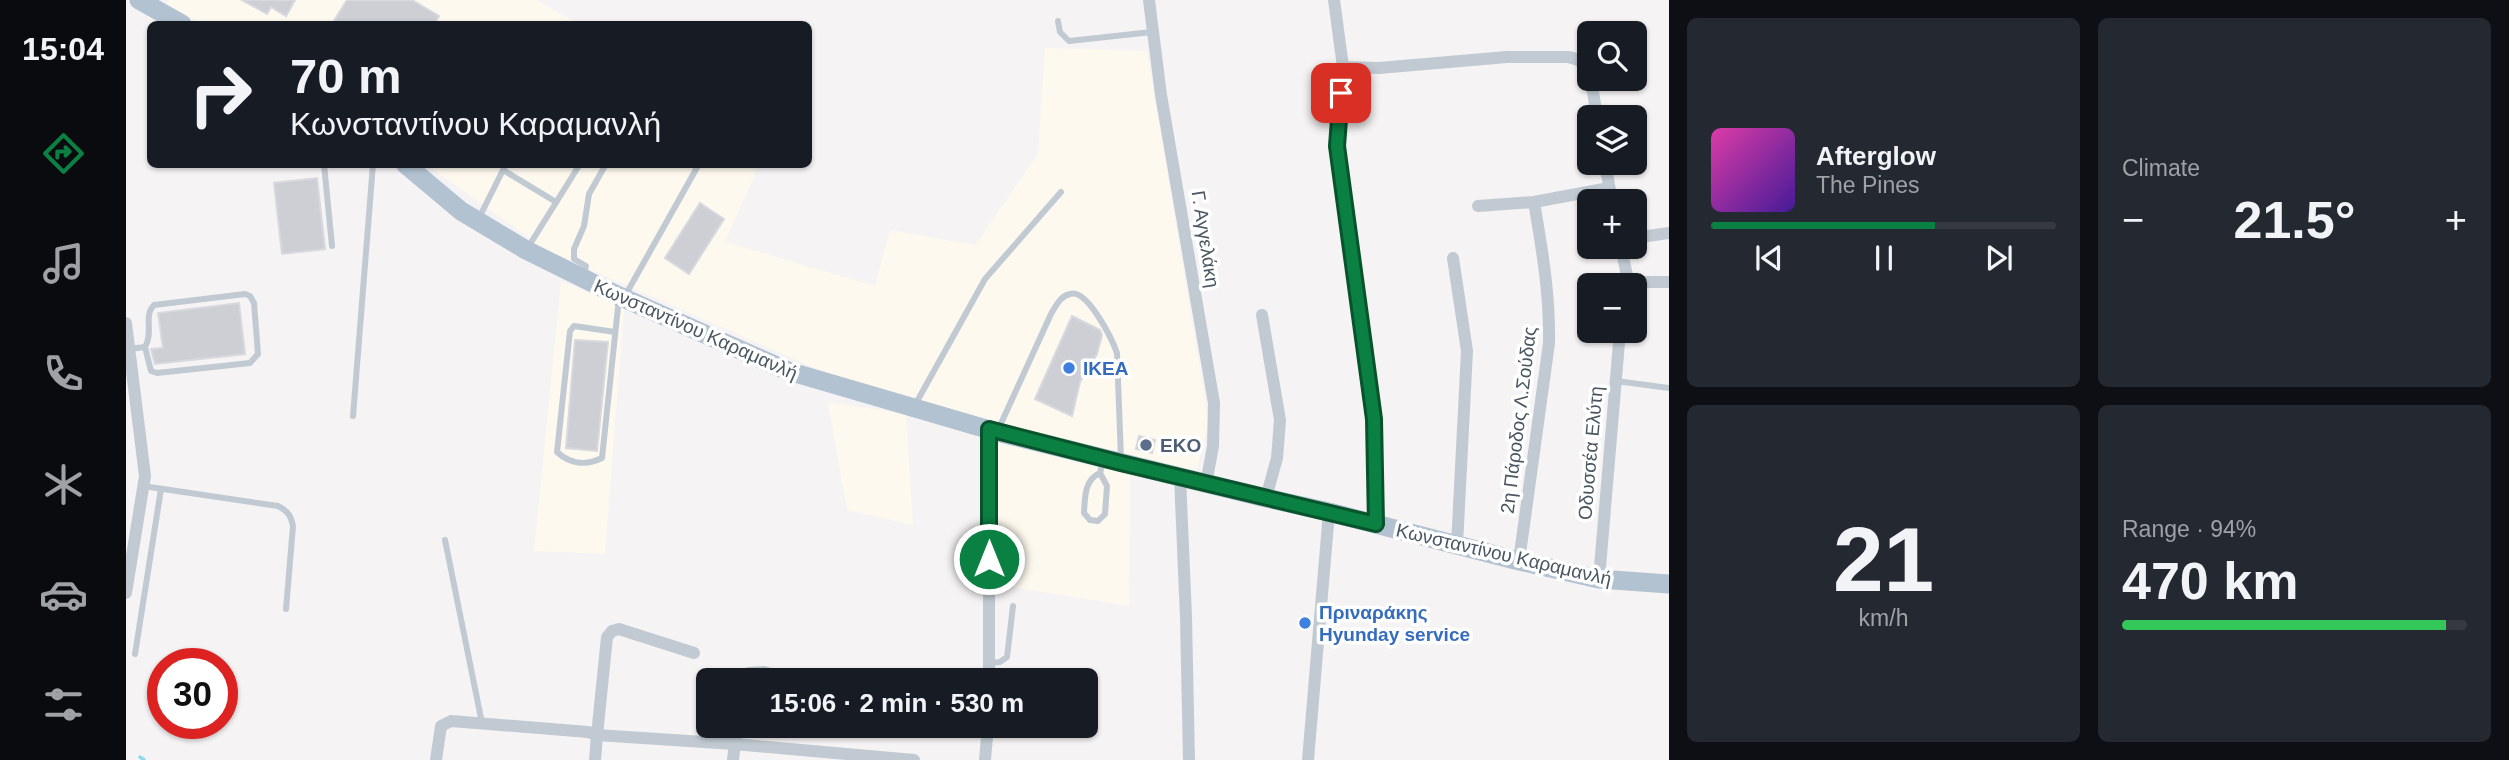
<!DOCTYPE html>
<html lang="en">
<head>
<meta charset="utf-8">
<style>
  body { margin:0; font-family:Arial,sans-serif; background:#242831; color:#f1f3f6; height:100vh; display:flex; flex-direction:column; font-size:26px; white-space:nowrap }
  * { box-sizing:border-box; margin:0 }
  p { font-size:23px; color:#9ea1a6 }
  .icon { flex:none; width:38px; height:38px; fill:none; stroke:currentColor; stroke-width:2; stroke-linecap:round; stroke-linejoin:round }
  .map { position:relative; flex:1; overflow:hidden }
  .drawer { display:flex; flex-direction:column; gap:18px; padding:18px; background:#0d0f14; width:840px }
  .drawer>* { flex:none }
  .guide { position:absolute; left:21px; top:21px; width:665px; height:147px; border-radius:10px; box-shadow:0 2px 5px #0004; background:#171b24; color:#f1f3f6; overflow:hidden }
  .fabs { position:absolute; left:1451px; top:21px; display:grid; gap:14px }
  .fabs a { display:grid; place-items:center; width:70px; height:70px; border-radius:10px; background:#171b24; box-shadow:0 2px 5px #0004; font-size:35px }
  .speed { position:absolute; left:21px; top:648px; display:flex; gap:14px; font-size:35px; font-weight:700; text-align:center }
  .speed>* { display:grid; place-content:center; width:91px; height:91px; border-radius:50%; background:#171b24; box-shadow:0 2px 5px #0004; line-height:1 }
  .speed .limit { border:10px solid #d22; background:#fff; color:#111 }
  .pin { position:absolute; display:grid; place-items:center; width:60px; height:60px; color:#fff; margin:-30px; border-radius:14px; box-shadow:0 4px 10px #0006 }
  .me { position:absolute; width:77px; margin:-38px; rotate:0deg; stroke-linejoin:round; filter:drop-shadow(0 0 5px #0008) }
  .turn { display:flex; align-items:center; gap:24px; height:147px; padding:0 28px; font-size:32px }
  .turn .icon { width:91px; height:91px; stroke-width:2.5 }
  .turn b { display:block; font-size:49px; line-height:60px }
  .big { font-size:52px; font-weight:800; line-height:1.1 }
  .drawer .tile { flex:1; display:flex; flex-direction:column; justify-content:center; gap:10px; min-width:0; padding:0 24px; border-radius:10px; background:#242831 }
  .drawer .dial { align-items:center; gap:0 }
  .dial b { font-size:91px; line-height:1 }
  .song { display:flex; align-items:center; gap:21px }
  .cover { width:84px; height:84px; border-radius:10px; background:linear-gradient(135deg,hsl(320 70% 55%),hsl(260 70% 35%)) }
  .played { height:7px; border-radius:4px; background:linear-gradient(90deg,#0b8043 65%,#363941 65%) }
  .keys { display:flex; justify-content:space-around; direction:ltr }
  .heat { display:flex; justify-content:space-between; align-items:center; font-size:38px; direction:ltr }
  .charge { height:10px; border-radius:5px; background:linear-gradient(90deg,#34c759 94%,#363941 0) }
  .drawer .tiles { flex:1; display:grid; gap:18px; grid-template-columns:repeat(2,1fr) }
  .trip { position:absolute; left:570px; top:668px; width:402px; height:70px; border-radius:10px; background:#171b24; box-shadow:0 2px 5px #0004; font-weight:800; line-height:70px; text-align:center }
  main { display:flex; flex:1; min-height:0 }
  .menu { display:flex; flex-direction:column; width:126px; justify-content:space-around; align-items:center; background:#090b0e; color:#9ea1a6 }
  .menu .icon { width:49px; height:49px }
  .menu .selected { color:#0b8043 }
  .menu b { font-size:32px; color:#f1f3f6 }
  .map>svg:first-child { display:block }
  .commercial { fill:#fdf9ef }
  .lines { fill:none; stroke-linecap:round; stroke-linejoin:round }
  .stream { stroke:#90daee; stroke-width:3.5 }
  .building { fill:#cdcfd5; stroke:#d7d9de; stroke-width:2 }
  .lane { stroke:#c1cad2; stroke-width:6 }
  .street { stroke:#c1cad2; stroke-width:12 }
  .primary { stroke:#b3c2d1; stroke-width:19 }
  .route-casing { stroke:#07532c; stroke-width:18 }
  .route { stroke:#0b8043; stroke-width:12 }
  .shop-dot { fill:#3f7fe0; stroke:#fff; stroke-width:2.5 }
  .service-dot { fill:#5c6f8a; stroke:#fff; stroke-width:2.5 }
  .labels { text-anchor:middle; stroke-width:7; stroke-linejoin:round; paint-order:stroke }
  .street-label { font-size:19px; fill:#4a5661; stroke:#fff }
  .shop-label { font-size:19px; font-weight:bold; fill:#366cbe; stroke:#fff; text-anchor:start }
  .service-label { font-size:19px; font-weight:bold; fill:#4e5e75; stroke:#fff; text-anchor:start }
</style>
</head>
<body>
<main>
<nav class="menu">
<b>15:04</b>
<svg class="icon selected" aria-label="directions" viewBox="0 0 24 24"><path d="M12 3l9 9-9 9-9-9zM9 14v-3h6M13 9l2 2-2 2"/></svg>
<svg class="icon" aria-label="music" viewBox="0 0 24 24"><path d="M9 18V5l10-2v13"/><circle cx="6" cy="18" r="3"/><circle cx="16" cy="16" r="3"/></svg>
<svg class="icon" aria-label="phone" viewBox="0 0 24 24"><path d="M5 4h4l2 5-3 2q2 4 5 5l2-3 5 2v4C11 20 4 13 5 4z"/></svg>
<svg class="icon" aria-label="climate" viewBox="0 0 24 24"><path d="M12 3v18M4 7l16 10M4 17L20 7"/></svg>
<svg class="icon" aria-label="car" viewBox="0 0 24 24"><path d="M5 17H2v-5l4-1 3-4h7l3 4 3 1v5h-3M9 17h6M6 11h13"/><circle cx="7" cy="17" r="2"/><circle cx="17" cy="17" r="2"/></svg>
<svg class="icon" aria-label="filters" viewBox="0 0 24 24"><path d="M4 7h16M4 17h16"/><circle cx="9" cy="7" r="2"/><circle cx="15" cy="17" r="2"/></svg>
</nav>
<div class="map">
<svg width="1543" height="760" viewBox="0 0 1543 760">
  <rect width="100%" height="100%" fill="#f5f3f3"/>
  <path class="commercial" d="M 43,0 L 410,0 L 453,24 L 75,24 L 41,4 Z
    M 919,48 L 1021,51 L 1083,424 L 1069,475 L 723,383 L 420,250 L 301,165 L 633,165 L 599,242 L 749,286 L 764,230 L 849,245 L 912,154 Z
    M 435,281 L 498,308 L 479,554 L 408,551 Z
    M 702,402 L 780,414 L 787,525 L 721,510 Z
    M 870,442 L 1004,475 L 1003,606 L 873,585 Z"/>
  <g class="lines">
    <path class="stream" d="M 14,757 L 18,760"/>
  </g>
  <path class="building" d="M 116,0 L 169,0 L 160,16 L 145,7 L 141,14 Z
    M 221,0 L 286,0 L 313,16 L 308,24 L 206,24 Z
    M 191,178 L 199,249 L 156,254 L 148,183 Z
    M 574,203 L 598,219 L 563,274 L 539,258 Z
    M 113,303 L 119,354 L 29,364 L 25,349 L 37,348 L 32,313 Z
    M 946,316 L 974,330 L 976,335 L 971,354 L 954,382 L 946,416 L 909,399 Z
    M 449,340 L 482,342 L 471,451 L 440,448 Z
    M 1013,436 L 1029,440 L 1026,453 L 1010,449 Z"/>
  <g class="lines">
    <path class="lane" d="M 932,21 L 934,32 L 943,41 L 1026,32
      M 112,24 L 124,24
      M 198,164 L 206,246
      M 377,170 L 430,202
      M 352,220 L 380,164
      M 401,249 L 454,164
      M 457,277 L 460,266 L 448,259 L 448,249 L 458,226 L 463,194 L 480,164
      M 499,296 L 573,164
      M 489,332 L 448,326 L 444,331 L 431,452 C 444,464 460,466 476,458 L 493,298
      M 3,349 L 19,347 C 28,332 17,316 28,305 L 119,294 L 124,296 L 128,303 L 132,354 L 124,363 L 31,373 L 25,371 L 19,347
      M 1490,381 L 1543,388
      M 789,405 L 859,279 L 935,192
      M 227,416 L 247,164
      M 872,430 L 925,314 C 930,306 934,296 944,294 C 961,288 986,339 991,353 L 995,459
      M 974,473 L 981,486 L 979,514 L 972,521 L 964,520 L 958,513 C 959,498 958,480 974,473 L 977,461
      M 17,486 L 152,506 C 162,511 165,516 167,526 L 160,609
      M 319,540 L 356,723
      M 9,654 L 35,489
      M 863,663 L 874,662 L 881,657 L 887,606"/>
    <path class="street" d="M 1023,0 L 1035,95 L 1088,403 L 1087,446 L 1080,484
      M 1208,0 L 1217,67 L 1211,146 L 1249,419 L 1250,524
      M 1217,67 L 1253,68 L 1381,57 L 1442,57 C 1452,59 1459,62 1463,72
      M 1465,79 L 1471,117
      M 1479,163 L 1486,201
      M 1352,206 L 1408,202 L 1483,188
      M 1508,238 L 1543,233
      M 1495,247 L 1503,285
      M 1327,258 L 1341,351 L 1331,545
      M 1503,285 L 1514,282 L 1543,282
      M 1136,315 L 1154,420 L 1151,458 L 1140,498
      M 0,323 L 19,476 L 0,593
      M 863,429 L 863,681
      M 1054,477 L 1060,617 L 1063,760
      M 1393,561 L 1423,343 C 1424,295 1416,249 1408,202
      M 1473,579 L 1494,331
      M 618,681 L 623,673 L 638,672 L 665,681
      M 310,760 L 315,726 L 325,721 L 462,732 L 471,735 L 481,637 L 486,631 L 493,629 L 568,653
      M 469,760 L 471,735 L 608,744 L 788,760
      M 607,760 L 611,726
      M 859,760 L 862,726
      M 1182,760 L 1203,512"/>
    <path class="primary" d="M 13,0 L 56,24
      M 279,164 L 335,211 L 400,250 L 493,296 L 662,371 L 871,432 L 1140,498 L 1203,512 L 1393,561 L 1473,579 L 1543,584"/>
  </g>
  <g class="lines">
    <g class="route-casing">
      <path id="route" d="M 863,559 L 863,429 L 995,463 L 1250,524 L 1248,419 L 1211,146 L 1215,93"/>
    </g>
    <use href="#route" class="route"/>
  </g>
  <g class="shop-dot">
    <circle cx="943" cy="368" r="7"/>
    <circle cx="1179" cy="623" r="7"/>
  </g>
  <circle class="service-dot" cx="1020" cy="445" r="7"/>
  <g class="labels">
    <g class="street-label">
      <text transform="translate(1080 239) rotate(81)" y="7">Γ. Αγγελάκη</text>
      <text transform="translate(570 329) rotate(24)" y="7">Κωνσταντίνου Καραμανλή</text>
      <text transform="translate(1392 420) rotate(-83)" y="7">2η Πάροδος Λ.Σούδας</text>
      <text transform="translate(1464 453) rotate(-85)" y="7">Οδυσσέα Ελύτη</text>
      <text transform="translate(1378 554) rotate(13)" y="7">Κωνσταντίνου Καραμανλή</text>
    </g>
    <g class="shop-label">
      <text x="957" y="375">IKEA</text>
      <text x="1193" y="619">Πριναράκης<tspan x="1193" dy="22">Hyunday service</tspan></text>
    </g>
    <g class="service-label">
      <text x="1034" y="452">EKO</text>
    </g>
  </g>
</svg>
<div class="fabs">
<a><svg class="icon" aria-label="search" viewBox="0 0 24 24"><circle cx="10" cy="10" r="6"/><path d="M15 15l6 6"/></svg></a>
<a><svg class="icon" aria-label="layers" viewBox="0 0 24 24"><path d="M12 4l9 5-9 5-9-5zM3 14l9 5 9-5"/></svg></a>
<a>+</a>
<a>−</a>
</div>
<div class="speed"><div class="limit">30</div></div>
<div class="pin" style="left:1215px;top:93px;background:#d93025"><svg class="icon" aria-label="arrive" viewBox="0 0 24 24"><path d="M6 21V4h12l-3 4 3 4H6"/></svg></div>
<svg class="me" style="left:863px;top:559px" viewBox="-20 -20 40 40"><circle r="17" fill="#0b8043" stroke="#fff" stroke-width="3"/><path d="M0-11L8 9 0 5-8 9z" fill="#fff"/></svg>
<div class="trip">15:06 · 2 min · 530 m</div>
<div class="guide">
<div class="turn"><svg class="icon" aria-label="right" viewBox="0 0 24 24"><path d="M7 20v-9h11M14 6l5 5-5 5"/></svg><div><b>70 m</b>Κωνσταντίνου Καραμανλή</div></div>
</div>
</div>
<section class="drawer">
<div class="tiles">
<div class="tile">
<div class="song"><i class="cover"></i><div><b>Afterglow</b><p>The Pines</p></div></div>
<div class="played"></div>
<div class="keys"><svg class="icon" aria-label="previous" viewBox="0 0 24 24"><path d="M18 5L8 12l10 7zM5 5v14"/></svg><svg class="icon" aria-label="pause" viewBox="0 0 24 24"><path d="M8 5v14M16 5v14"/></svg><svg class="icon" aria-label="next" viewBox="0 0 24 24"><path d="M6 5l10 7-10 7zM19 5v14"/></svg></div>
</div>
<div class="tile"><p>Climate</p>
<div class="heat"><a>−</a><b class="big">21.5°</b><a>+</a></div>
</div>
<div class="tile dial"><b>21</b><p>km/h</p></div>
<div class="tile"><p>Range · 94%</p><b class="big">470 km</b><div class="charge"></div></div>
</div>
</section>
</main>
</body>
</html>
